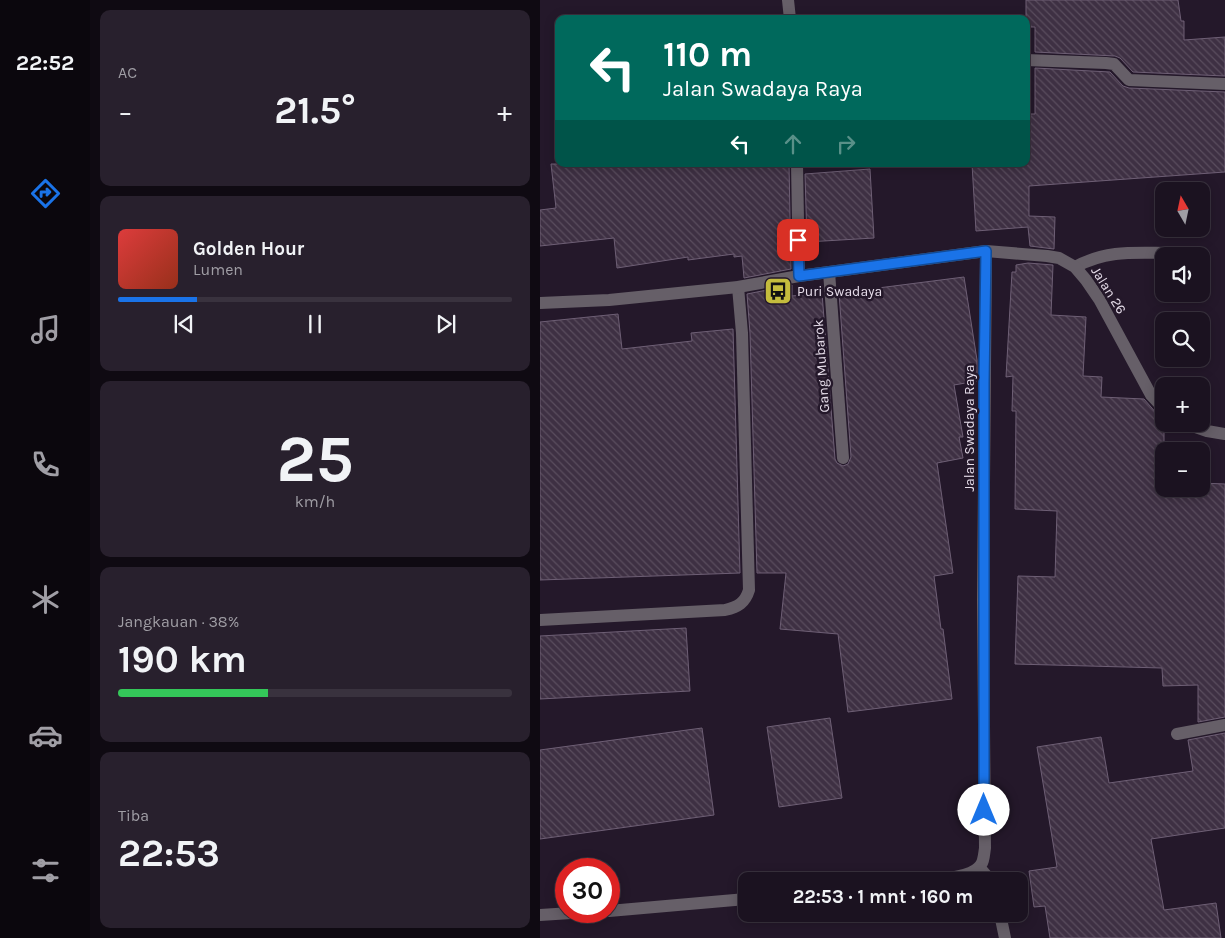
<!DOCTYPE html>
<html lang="id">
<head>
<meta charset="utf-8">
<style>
  body { margin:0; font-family:Karla,sans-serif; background:#28202d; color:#f1f3f6; height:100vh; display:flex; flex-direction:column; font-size:19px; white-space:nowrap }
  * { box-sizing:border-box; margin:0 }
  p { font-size:16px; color:#a09ea5 }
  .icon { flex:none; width:28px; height:28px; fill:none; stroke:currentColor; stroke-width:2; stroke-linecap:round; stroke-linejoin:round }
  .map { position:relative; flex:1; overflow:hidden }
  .sheet { display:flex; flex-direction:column; gap:10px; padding:10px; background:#0f0a12; width:450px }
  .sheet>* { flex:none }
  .banner { position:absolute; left:15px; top:15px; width:475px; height:152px; border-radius:10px; box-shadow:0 2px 12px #0003,0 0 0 1px #39323e; background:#00695c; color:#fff; overflow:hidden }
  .needle { width:32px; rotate:351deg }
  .fabs { position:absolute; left:615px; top:182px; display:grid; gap:10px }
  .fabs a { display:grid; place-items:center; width:55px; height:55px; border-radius:10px; background:#1b1220; box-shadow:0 2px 12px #0003,0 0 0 1px #39323e; font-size:25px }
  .speed { position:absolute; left:15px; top:858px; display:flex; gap:10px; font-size:25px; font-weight:700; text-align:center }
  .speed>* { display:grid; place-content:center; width:65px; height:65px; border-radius:50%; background:#1b1220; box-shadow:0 2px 12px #0003,0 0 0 1px #39323e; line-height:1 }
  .speed .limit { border:8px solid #d22; background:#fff; color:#111 }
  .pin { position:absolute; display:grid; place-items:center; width:42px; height:42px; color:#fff; margin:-21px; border-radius:10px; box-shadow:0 2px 8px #0006 }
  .me { position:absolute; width:55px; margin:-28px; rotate:0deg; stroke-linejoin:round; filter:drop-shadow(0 0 4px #0008) }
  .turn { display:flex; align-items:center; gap:18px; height:105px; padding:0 25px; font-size:22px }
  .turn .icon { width:65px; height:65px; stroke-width:2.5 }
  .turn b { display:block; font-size:35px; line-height:42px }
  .lanes { display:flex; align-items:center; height:48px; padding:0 25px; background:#0003; justify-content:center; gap:25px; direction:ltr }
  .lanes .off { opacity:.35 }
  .big { font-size:38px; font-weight:700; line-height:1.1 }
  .sheet .tile { flex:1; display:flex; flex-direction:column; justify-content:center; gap:8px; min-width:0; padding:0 18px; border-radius:10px; background:#28202d }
  .sheet .dial { align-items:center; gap:0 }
  .dial b { font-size:65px; line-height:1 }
  .song { display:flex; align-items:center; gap:15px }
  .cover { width:60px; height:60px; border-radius:8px; background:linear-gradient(135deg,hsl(0 70% 55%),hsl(10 70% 35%)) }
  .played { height:5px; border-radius:2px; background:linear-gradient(90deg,#1a73e8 20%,#39323e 20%) }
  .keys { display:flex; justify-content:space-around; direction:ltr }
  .heat { display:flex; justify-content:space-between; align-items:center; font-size:28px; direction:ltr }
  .charge { height:8px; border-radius:4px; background:linear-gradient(90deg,#34c759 38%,#39323e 0) }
  .trip { position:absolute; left:198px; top:872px; width:290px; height:50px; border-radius:10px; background:#1b1220; box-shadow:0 2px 12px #0003,0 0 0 1px #39323e; font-weight:700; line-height:50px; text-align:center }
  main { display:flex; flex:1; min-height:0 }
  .tab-bar { display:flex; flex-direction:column; width:90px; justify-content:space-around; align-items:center; background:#0b070d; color:#a09ea5 }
  .tab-bar .icon { width:35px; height:35px }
  .tab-bar .selected { color:#1a73e8 }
  .tab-bar b { font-size:22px; color:#f1f3f6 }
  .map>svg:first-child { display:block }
  .building { fill:url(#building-back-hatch); stroke:#6e5f75 }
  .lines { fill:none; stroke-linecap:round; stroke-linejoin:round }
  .minor { stroke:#665f68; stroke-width:12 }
  .tertiary { stroke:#665f68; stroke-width:12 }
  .route-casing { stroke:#114b97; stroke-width:12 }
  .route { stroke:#1a73e8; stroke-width:9 }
  .labels { text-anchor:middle; stroke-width:5; stroke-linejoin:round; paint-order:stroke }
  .street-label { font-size:14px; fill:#e5dce9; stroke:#24182a }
  .poi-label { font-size:14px; fill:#e5dce9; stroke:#24182a; text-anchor:start }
</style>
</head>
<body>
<main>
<nav class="tab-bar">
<b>22:52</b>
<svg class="icon selected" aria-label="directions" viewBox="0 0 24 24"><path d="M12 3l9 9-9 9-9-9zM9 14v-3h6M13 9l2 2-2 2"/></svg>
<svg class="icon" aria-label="music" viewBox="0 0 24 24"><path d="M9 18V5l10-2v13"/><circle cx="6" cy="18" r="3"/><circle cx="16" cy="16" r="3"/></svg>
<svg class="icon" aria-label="phone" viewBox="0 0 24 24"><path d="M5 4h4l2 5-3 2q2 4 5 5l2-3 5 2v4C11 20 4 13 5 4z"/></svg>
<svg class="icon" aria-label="climate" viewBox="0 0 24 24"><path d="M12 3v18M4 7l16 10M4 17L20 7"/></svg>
<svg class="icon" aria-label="car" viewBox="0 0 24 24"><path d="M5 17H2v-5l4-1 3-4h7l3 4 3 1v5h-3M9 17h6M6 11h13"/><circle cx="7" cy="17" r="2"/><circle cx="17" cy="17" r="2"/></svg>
<svg class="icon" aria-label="filters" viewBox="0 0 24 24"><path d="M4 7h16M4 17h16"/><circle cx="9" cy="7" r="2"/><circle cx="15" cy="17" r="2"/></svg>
</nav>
<section class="sheet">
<div class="tile"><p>AC</p>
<div class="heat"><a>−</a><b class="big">21.5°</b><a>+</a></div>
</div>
<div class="tile">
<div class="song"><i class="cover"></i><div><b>Golden Hour</b><p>Lumen</p></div></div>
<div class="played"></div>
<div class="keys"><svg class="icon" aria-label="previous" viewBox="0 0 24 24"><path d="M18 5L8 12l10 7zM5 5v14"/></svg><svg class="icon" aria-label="pause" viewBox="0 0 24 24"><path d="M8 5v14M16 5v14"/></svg><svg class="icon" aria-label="next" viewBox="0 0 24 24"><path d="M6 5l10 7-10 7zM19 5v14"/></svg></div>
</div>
<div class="tile dial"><b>25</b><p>km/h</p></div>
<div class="tile"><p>Jangkauan · 38%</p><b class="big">190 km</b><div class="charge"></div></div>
<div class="tile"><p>Tiba</p><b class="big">22:53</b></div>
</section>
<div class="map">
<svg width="685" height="938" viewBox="0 0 685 938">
  <defs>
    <pattern id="building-back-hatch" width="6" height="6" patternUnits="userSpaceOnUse" patternTransform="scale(1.25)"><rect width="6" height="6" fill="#3e3043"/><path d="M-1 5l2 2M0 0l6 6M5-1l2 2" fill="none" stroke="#5a4d5e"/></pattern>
  </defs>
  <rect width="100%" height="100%" fill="#24182a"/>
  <path class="building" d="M 486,0 L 638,0 L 641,21 L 644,21 L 644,40 L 685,37 L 685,76 L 593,72 L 580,58 L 575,56 L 495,52 L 495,27 L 486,27 Z
    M 495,68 L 570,72 L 583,86 L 589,88 L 685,92 L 685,172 L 489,186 L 489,216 L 515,217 L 514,249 L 490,246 L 488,227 L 436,231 L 432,164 L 486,164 L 486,114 L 495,114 Z
    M 11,164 L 249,164 L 251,269 L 204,278 L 202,256 L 194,257 L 194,254 L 148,260 L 148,257 L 77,268 L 74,238 L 0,246 L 0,210 L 16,208 Z
    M 330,169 L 334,238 L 267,242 L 265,174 Z
    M 488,263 L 513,265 L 511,315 L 546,317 L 543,376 L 562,377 L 561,397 L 604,399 L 618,415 L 624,417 L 624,489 L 661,489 L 661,483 L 685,484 L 685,717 L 658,722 L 658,685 L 623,686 L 622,668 L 475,664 L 478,576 L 515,577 L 517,511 L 475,509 L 476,411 L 472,411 L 473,376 L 466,377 L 472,272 L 476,272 L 476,265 Z
    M 424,277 L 437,360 L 437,381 L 414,385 L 423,437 L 419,437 L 423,458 L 397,463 L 413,573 L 394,576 L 401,629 L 403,629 L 412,699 L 308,712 L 298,634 L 240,629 L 246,573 L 217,573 L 210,333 L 207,294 L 252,285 L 252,296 L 282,293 L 295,459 L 297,463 L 303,466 L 308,464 L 311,457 L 299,293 Z
    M 78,314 L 82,349 L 152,341 L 151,333 L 193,329 L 200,573 L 0,580 L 0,322 Z
    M 146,628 L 150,691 L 0,699 L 0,636 Z
    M 290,718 L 302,798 L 239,807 L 227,727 Z
    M 162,728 L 174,815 L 0,839 L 0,750 Z
    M 685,733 L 685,828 L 611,839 L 624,910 L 676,903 L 681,938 L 510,938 L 505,906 L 494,907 L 489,871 L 517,867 L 497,747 L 561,737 L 569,783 L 653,771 L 648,740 Z"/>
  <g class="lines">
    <path class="minor" d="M 248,0 L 250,19
      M 486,60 L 566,63 L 574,64 L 589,80 L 685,84
      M 257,164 L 259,276
      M 535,267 C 568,249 597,253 633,253
      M 289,272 L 303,458
      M 0,620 L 185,610 C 198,607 205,603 209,590 L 202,333 L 198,287
      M 637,734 L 685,725
      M 439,867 L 451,881
      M 375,881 C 391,880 428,879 439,867 C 444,863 444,854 445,848 L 443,600 L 446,251
      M 69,911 L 206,899
      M 460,914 L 465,938
      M 0,915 L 62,911"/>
    <path class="tertiary" d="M 0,303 L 69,300 L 198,287 L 259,276 L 446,251 L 507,256 L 519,258 L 535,267 L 546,280 L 559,299 L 611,395 L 624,409
      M 647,424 L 667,431 L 685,434"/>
  </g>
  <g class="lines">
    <g class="route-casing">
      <path id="route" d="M 258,240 L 259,276 L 446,251 L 444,384 L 444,810"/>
    </g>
    <use href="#route" class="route"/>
  </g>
  <defs>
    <g id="bus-square" transform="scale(1.4375)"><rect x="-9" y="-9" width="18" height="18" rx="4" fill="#c4bc3d" stroke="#24182a"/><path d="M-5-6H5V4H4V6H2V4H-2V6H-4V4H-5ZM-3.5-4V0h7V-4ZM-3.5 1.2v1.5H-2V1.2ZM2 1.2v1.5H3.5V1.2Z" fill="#111"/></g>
  </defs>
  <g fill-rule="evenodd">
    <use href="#bus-square" x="238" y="291"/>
  </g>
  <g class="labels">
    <g class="street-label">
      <text transform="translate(569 290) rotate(58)" y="5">Jalan 26</text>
      <text transform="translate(281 366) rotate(-94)" y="5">Gang Mubarok</text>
      <text transform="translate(429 428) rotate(-90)" y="5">Jalan Swadaya Raya</text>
    </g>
    <g class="poi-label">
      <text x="257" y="296">Puri Swadaya</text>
    </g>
  </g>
</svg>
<div class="fabs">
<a><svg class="needle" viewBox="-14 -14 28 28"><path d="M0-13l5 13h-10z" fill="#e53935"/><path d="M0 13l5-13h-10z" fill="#a09ea5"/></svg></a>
<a><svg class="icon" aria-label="sound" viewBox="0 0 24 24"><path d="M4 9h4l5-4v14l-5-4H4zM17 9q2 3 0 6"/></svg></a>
<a><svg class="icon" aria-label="search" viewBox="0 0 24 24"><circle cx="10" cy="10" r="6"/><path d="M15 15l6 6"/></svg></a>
<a>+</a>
<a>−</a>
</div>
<div class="speed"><div class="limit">30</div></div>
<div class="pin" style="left:258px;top:240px;background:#d93025"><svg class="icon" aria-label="arrive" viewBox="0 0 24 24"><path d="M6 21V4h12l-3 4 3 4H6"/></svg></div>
<svg class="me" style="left:444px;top:810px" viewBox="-20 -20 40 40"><circle r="19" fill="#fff"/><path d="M0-13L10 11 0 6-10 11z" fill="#1a73e8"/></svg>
<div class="trip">22:53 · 1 mnt · 160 m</div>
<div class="banner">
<div class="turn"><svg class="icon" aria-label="left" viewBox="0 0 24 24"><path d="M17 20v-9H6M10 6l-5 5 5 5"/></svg><div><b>110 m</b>Jalan Swadaya Raya</div></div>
<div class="lanes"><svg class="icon" aria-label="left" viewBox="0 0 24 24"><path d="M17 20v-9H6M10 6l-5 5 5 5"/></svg><svg class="icon off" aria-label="ahead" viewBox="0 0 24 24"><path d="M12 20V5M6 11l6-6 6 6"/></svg><svg class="icon off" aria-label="right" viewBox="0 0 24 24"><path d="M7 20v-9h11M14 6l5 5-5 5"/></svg></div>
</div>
</div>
</main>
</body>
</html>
